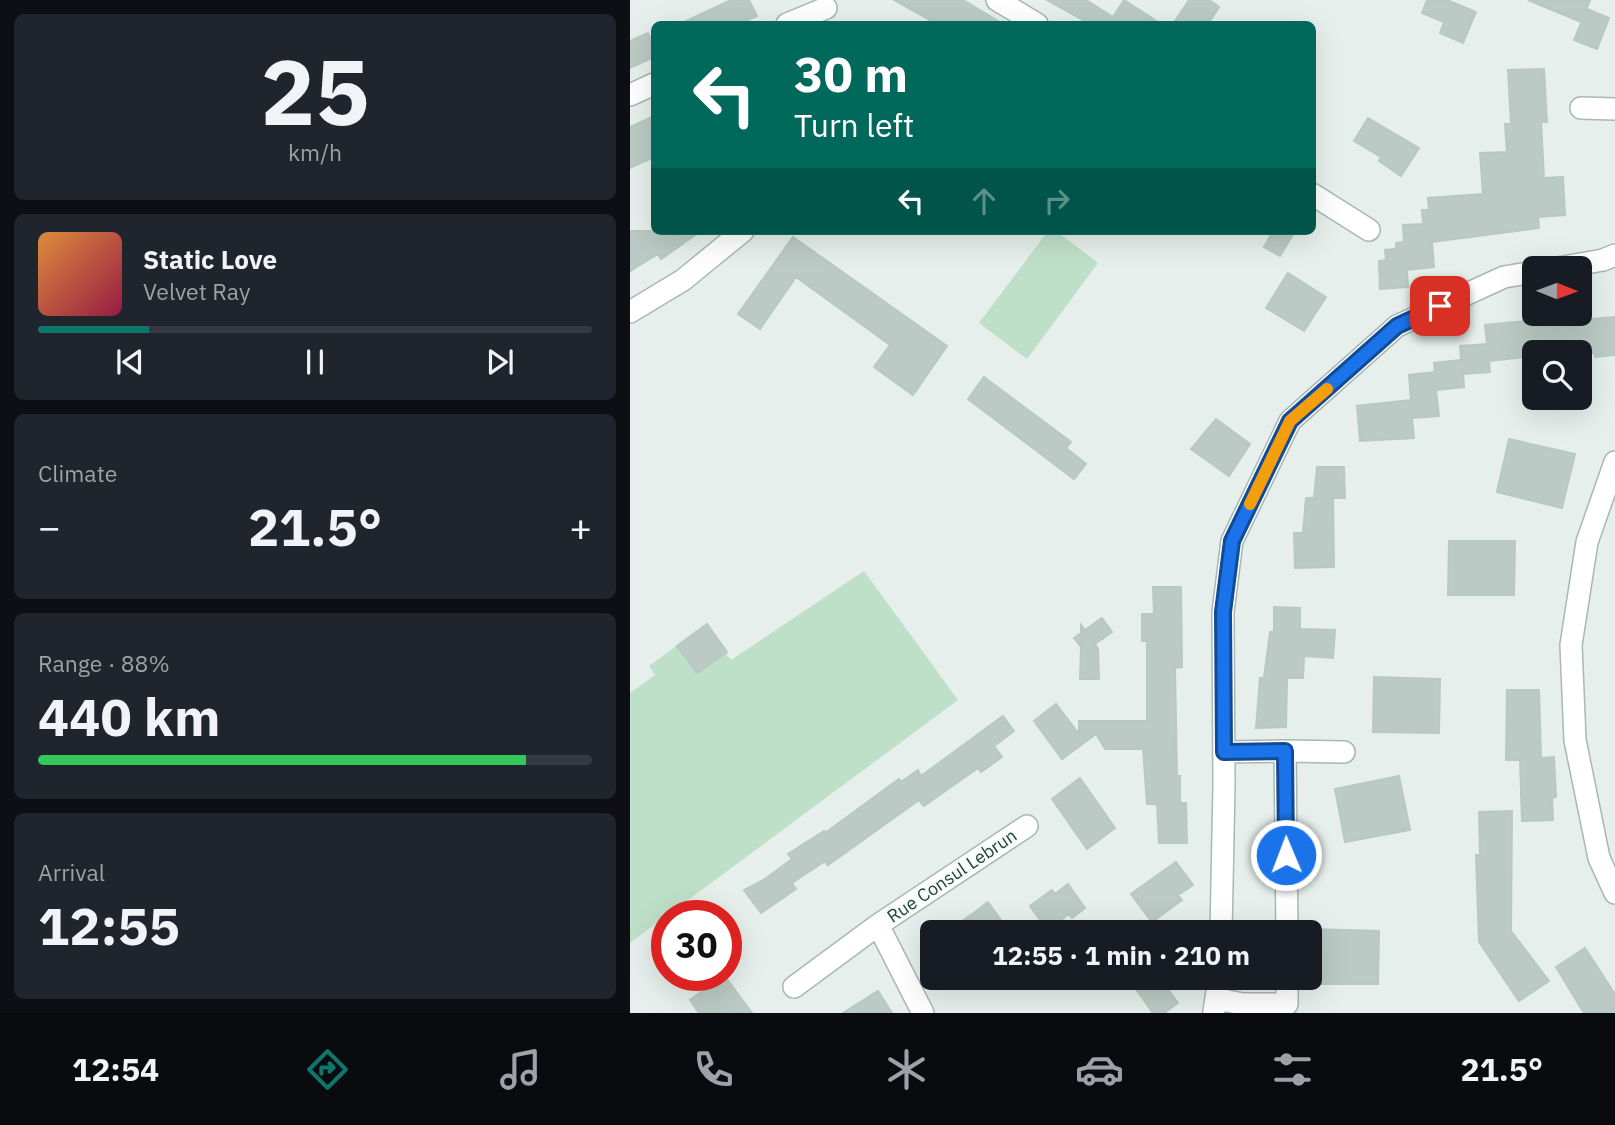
<!DOCTYPE html>
<html lang="en">
<head>
<meta charset="utf-8">
<style>
  body { margin:0; font-family:"IBM Plex Sans",sans-serif; background:#20242c; color:#f1f3f6; height:100vh; display:flex; flex-direction:column; font-size:26px; white-space:nowrap }
  * { box-sizing:border-box; margin:0 }
  p { font-size:23px; color:#9ea1a6 }
  .icon { flex:none; width:38px; height:38px; fill:none; stroke:currentColor; stroke-width:2; stroke-linecap:round; stroke-linejoin:round }
  .map { position:relative; flex:1; overflow:hidden }
  .drawer { display:flex; flex-direction:column; gap:14px; padding:14px; background:#0d0f14; width:630px }
  .drawer>* { flex:none }
  .banner { position:absolute; left:21px; top:21px; width:665px; height:214px; border-radius:10px; box-shadow:0 7px 28px #0002; background:#00695c; color:#fff; overflow:hidden }
  .needle { width:46px; rotate:91deg }
  .tools { position:absolute; left:892px; top:256px; display:grid; gap:14px }
  .tools a { display:grid; place-items:center; width:70px; height:70px; border-radius:10px; background:#171b24; box-shadow:0 7px 28px #0002; font-size:35px }
  .speed { position:absolute; left:21px; top:900px; display:flex; gap:14px; font-size:35px; font-weight:700; text-align:center }
  .speed>* { display:grid; place-content:center; width:91px; height:91px; border-radius:50%; background:#171b24; box-shadow:0 7px 28px #0002; line-height:1 }
  .speed .limit { border:10px solid #d22; background:#fff; color:#111 }
  .pin { position:absolute; display:grid; place-items:center; width:60px; height:60px; color:#fff; margin:-30px; border-radius:14px; box-shadow:0 4px 10px #0006 }
  .me { position:absolute; width:77px; margin:-38px; rotate:359deg; stroke-linejoin:round; filter:drop-shadow(0 0 5px #0008) }
  .turn { display:flex; align-items:center; gap:24px; height:147px; padding:0 28px; font-size:32px }
  .turn .icon { width:91px; height:91px; stroke-width:2.5 }
  .turn b { display:block; font-size:49px; line-height:60px }
  .lanes { display:flex; align-items:center; height:66px; padding:0 28px; background:#0003; justify-content:center; gap:35px; direction:ltr }
  .lanes .off { opacity:.35 }
  .big { font-size:52px; font-weight:700; line-height:1.1 }
  .drawer .widget { flex:1; display:flex; flex-direction:column; justify-content:center; gap:10px; min-width:0; padding:0 24px; border-radius:10px; background:#20242c }
  .drawer .dial { align-items:center; gap:0 }
  .dial b { font-size:91px; line-height:1 }
  .song { display:flex; align-items:center; gap:21px }
  .cover { width:84px; height:84px; border-radius:10px; background:linear-gradient(135deg,hsl(30 70% 55%),hsl(340 70% 35%)) }
  .played { height:7px; border-radius:4px; background:linear-gradient(90deg,#0f766e 20%,#363941 20%) }
  .keys { display:flex; justify-content:space-around; direction:ltr }
  .heat { display:flex; justify-content:space-between; align-items:center; font-size:38px; direction:ltr }
  .charge { height:10px; border-radius:5px; background:linear-gradient(90deg,#34c759 88%,#363941 0) }
  .trip { position:absolute; left:290px; top:920px; width:402px; height:70px; border-radius:10px; background:#171b24; box-shadow:0 7px 28px #0002; font-weight:700; line-height:70px; text-align:center }
  .dock { display:flex; height:112px; justify-content:space-around; align-items:center; background:#090b0e; color:#9ea1a6 }
  .dock .icon { width:49px; height:49px }
  .dock .active { color:#0f766e }
  .dock b { font-size:32px; color:#f1f3f6 }
  main { display:flex; flex:1; min-height:0 }
  .map>svg:first-child { display:block }
  .green { fill:#bfe0c8 }
  .building { fill:#bbcac4; stroke:#b8c9c2; stroke-width:2 }
  .lines { fill:none; stroke-linecap:round; stroke-linejoin:round }
  .minor-casing { stroke:#a8b8b2; stroke-width:24 }
  .minor { stroke:#fff; stroke-width:21 }
  .route-casing { stroke:#114b97; stroke-width:18 }
  .route { stroke:#1a73e8; stroke-width:12 }
  .slow { stroke:#f59e0b; stroke-width:12 }
  .labels { text-anchor:middle; stroke-width:5; stroke-linejoin:round; paint-order:stroke }
  .street-label { font-size:18px; fill:#24423a; stroke:#f7fbf9 }
</style>
</head>
<body>
<main>
<section class="drawer">
<div class="widget dial"><b>25</b><p>km/h</p></div>
<div class="widget">
<div class="song"><i class="cover"></i><div><b>Static Love</b><p>Velvet Ray</p></div></div>
<div class="played"></div>
<div class="keys"><svg class="icon" aria-label="previous" viewBox="0 0 24 24"><path d="M18 5L8 12l10 7zM5 5v14"/></svg><svg class="icon" aria-label="pause" viewBox="0 0 24 24"><path d="M8 5v14M16 5v14"/></svg><svg class="icon" aria-label="next" viewBox="0 0 24 24"><path d="M6 5l10 7-10 7zM19 5v14"/></svg></div>
</div>
<div class="widget"><p>Climate</p>
<div class="heat"><a>−</a><b class="big">21.5°</b><a>+</a></div>
</div>
<div class="widget"><p>Range · 88%</p><b class="big">440 km</b><div class="charge"></div></div>
<div class="widget"><p>Arrival</p><b class="big">12:55</b></div>
</section>
<div class="map">
<svg width="985" height="1013" viewBox="0 0 985 1013">
  <rect width="100%" height="100%" fill="#e6efeb"/>
  <path class="green" d="M 418,231 L 426,231 L 468,263 L 397,359 L 349,323 Z
    M 234,571 L 328,700 L 0,943 L 0,693 L 25,675 L 19,666 L 75,625 L 101,660 Z"/>
  <path class="building" d="M 101,0 L 119,0 L 127,16 L 108,24 L 50,24 Z
    M 264,0 L 333,0 L 373,24 L 307,24 Z
    M 417,0 L 456,0 L 483,17 L 494,0 L 531,24 L 460,24 Z
    M 559,0 L 579,0 L 589,7 L 578,24 L 543,24 Z
    M 797,0 L 817,0 L 846,12 L 833,43 L 810,33 L 814,22 L 792,13 Z
    M 898,0 L 960,0 L 951,22 Z
    M 957,9 L 979,18 L 967,49 L 944,40 Z
    M 18,33 L 24,47 L 24,57 L 0,68 L 0,41 Z
    M 914,69 L 917,122 L 911,122 L 914,178 L 933,177 L 935,215 L 908,217 L 909,228 L 802,242 L 804,267 L 777,270 L 778,287 L 750,289 L 749,261 L 756,260 L 755,250 L 766,249 L 766,243 L 774,242 L 773,225 L 793,224 L 792,210 L 799,210 L 798,198 L 853,194 L 850,153 L 877,152 L 875,124 L 881,124 L 878,70 Z
    M 24,116 L 24,157 L 0,168 L 0,127 Z
    M 738,118 L 789,148 L 771,176 L 749,161 L 751,157 L 724,141 Z
    M 0,231 L 71,231 L 31,259 L 28,254 L 0,271 Z
    M 643,231 L 665,231 L 650,256 L 634,247 Z
    M 163,237 L 317,346 L 283,395 L 244,367 L 260,345 L 166,277 L 130,329 L 108,314 Z
    M 658,273 L 696,297 L 674,331 L 636,308 Z
    M 935,317 L 936,321 L 985,317 L 985,355 L 965,357 L 965,354 L 951,349 L 905,352 L 905,356 L 859,361 L 860,372 L 833,374 L 834,387 L 806,390 L 809,416 L 782,418 L 784,438 L 730,441 L 727,406 L 781,400 L 779,375 L 805,372 L 804,363 L 831,360 L 830,346 L 857,344 L 855,325 Z
    M 354,377 L 441,442 L 436,448 L 456,464 L 444,479 L 338,399 Z
    M 586,419 L 620,444 L 599,476 L 561,449 Z
    M 879,439 L 945,454 L 932,508 L 867,492 Z
    M 687,467 L 714,467 L 715,498 L 703,498 L 704,567 L 665,568 L 664,533 L 673,533 L 676,498 L 684,498 Z
    M 819,541 L 885,541 L 884,595 L 818,595 Z
    M 523,587 L 551,587 L 552,667 L 545,668 L 547,776 L 550,776 L 550,803 L 556,803 L 557,843 L 529,843 L 527,804 L 517,804 L 513,749 L 475,749 L 466,734 L 432,759 L 404,721 L 426,704 L 449,734 L 449,721 L 517,721 L 517,641 L 512,641 L 512,614 L 524,614 Z
    M 644,607 L 670,608 L 670,629 L 705,630 L 703,658 L 674,656 L 673,678 L 657,678 L 656,727 L 626,728 L 630,678 L 634,678 L 640,632 L 644,632 Z
    M 472,618 L 482,632 L 465,644 L 468,649 L 469,679 L 450,679 L 451,647 L 444,638 L 451,633 L 451,625 L 455,630 Z
    M 77,624 L 97,652 L 67,673 L 47,646 Z
    M 744,677 L 810,679 L 809,733 L 743,732 Z
    M 877,690 L 909,690 L 911,758 L 924,757 L 926,797 L 922,798 L 923,820 L 892,821 L 890,760 L 876,760 Z
    M 373,716 L 384,731 L 364,746 L 372,757 L 351,772 L 348,768 L 294,806 L 289,800 L 198,865 L 195,861 L 162,883 L 166,889 L 131,913 L 114,890 L 135,879 L 162,859 L 158,854 L 194,831 L 195,833 L 269,779 L 271,782 L 288,770 L 291,776 Z
    M 769,776 L 780,830 L 715,842 L 705,789 Z
    M 450,778 L 485,828 L 457,849 L 422,799 Z
    M 882,811 L 881,931 L 919,981 L 889,1001 L 849,942 L 846,855 L 850,855 L 849,812 Z
    M 546,862 L 563,885 L 548,895 L 552,900 L 522,922 L 501,894 Z
    M 438,884 L 455,908 L 442,918 L 439,914 L 417,930 L 400,906 L 422,890 L 425,894 Z
    M 358,902 L 380,933 L 315,933 L 345,912 Z
    M 682,929 L 749,931 L 748,984 L 682,984 Z
    M 955,948 L 985,994 L 985,1013 L 954,1013 L 926,967 Z
    M 94,975 L 122,1013 L 69,1013 L 60,1000 Z
    M 498,978 L 530,978 L 548,1003 L 534,1013 L 523,1013 Z
    M 248,991 L 262,1013 L 213,1013 Z"/>
  <g class="lines">
    <g class="minor-casing">
      <path id="minor" d="M 367,0 L 407,24
        M 157,24 L 196,8
        M 0,95 L 24,84
        M 951,108 L 985,109
        M 682,194 L 739,230
        M 928,268 L 973,260 L 985,255
        M 0,312 L 53,280 L 113,231
        M 985,462 L 957,542 L 941,645 L 945,740 L 969,858 L 985,893
        M 655,751 L 714,752
        M 594,752 L 655,751 L 657,933
        M 591,933 L 594,785 L 593,612 L 602,541 L 660,421 L 767,326 L 874,277 L 905,272
        M 164,987 L 248,925
        M 587,999 L 613,1004 L 657,1004 L 657,978
        M 584,1011 L 589,978
        M 293,1013 L 248,925 L 397,826"/>
    </g>
    <use href="#minor" class="minor"/>
  </g>
  <g class="lines">
    <g class="route-casing">
      <path id="route" d="M 656,855 L 655,751 L 594,752 L 593,612 L 602,541 L 660,421 L 767,326 L 810,306"/>
    </g>
    <use href="#route" class="route"/>
    <path class="slow" d="M 620,504 L 660,421 L 697,389"/>
  </g>
  <g class="labels">
    <g class="street-label">
      <text transform="translate(322 876) rotate(-34)" y="6">Rue Consul Lebrun</text>
    </g>
  </g>
</svg>
<div class="tools">
<a><svg class="needle" viewBox="-14 -14 28 28"><path d="M0-13l5 13h-10z" fill="#e53935"/><path d="M0 13l5-13h-10z" fill="#9ea1a6"/></svg></a>
<a><svg class="icon" aria-label="search" viewBox="0 0 24 24"><circle cx="10" cy="10" r="6"/><path d="M15 15l6 6"/></svg></a>
</div>
<div class="speed"><div class="limit">30</div></div>
<div class="pin" style="left:810px;top:306px;background:#d93025"><svg class="icon" aria-label="arrive" viewBox="0 0 24 24"><path d="M6 21V4h12l-3 4 3 4H6"/></svg></div>
<svg class="me" style="left:656px;top:855px" viewBox="-20 -20 40 40"><circle r="17" fill="#1a73e8" stroke="#fff" stroke-width="3"/><path d="M0-11L8 9 0 5-8 9z" fill="#fff"/></svg>
<div class="trip">12:55 · 1 min · 210 m</div>
<div class="banner">
<div class="turn"><svg class="icon" aria-label="left" viewBox="0 0 24 24"><path d="M17 20v-9H6M10 6l-5 5 5 5"/></svg><div><b>30 m</b>Turn left</div></div>
<div class="lanes"><svg class="icon" aria-label="left" viewBox="0 0 24 24"><path d="M17 20v-9H6M10 6l-5 5 5 5"/></svg><svg class="icon off" aria-label="ahead" viewBox="0 0 24 24"><path d="M12 20V5M6 11l6-6 6 6"/></svg><svg class="icon off" aria-label="right" viewBox="0 0 24 24"><path d="M7 20v-9h11M14 6l5 5-5 5"/></svg></div>
</div>
</div>
</main>
<nav class="dock">
<b>12:54</b>
<svg class="icon active" aria-label="directions" viewBox="0 0 24 24"><path d="M12 3l9 9-9 9-9-9zM9 14v-3h6M13 9l2 2-2 2"/></svg>
<svg class="icon" aria-label="music" viewBox="0 0 24 24"><path d="M9 18V5l10-2v13"/><circle cx="6" cy="18" r="3"/><circle cx="16" cy="16" r="3"/></svg>
<svg class="icon" aria-label="phone" viewBox="0 0 24 24"><path d="M5 4h4l2 5-3 2q2 4 5 5l2-3 5 2v4C11 20 4 13 5 4z"/></svg>
<svg class="icon" aria-label="climate" viewBox="0 0 24 24"><path d="M12 3v18M4 7l16 10M4 17L20 7"/></svg>
<svg class="icon" aria-label="car" viewBox="0 0 24 24"><path d="M5 17H2v-5l4-1 3-4h7l3 4 3 1v5h-3M9 17h6M6 11h13"/><circle cx="7" cy="17" r="2"/><circle cx="17" cy="17" r="2"/></svg>
<svg class="icon" aria-label="filters" viewBox="0 0 24 24"><path d="M4 7h16M4 17h16"/><circle cx="9" cy="7" r="2"/><circle cx="15" cy="17" r="2"/></svg>
<b>21.5°</b>
</nav>
</body>
</html>
